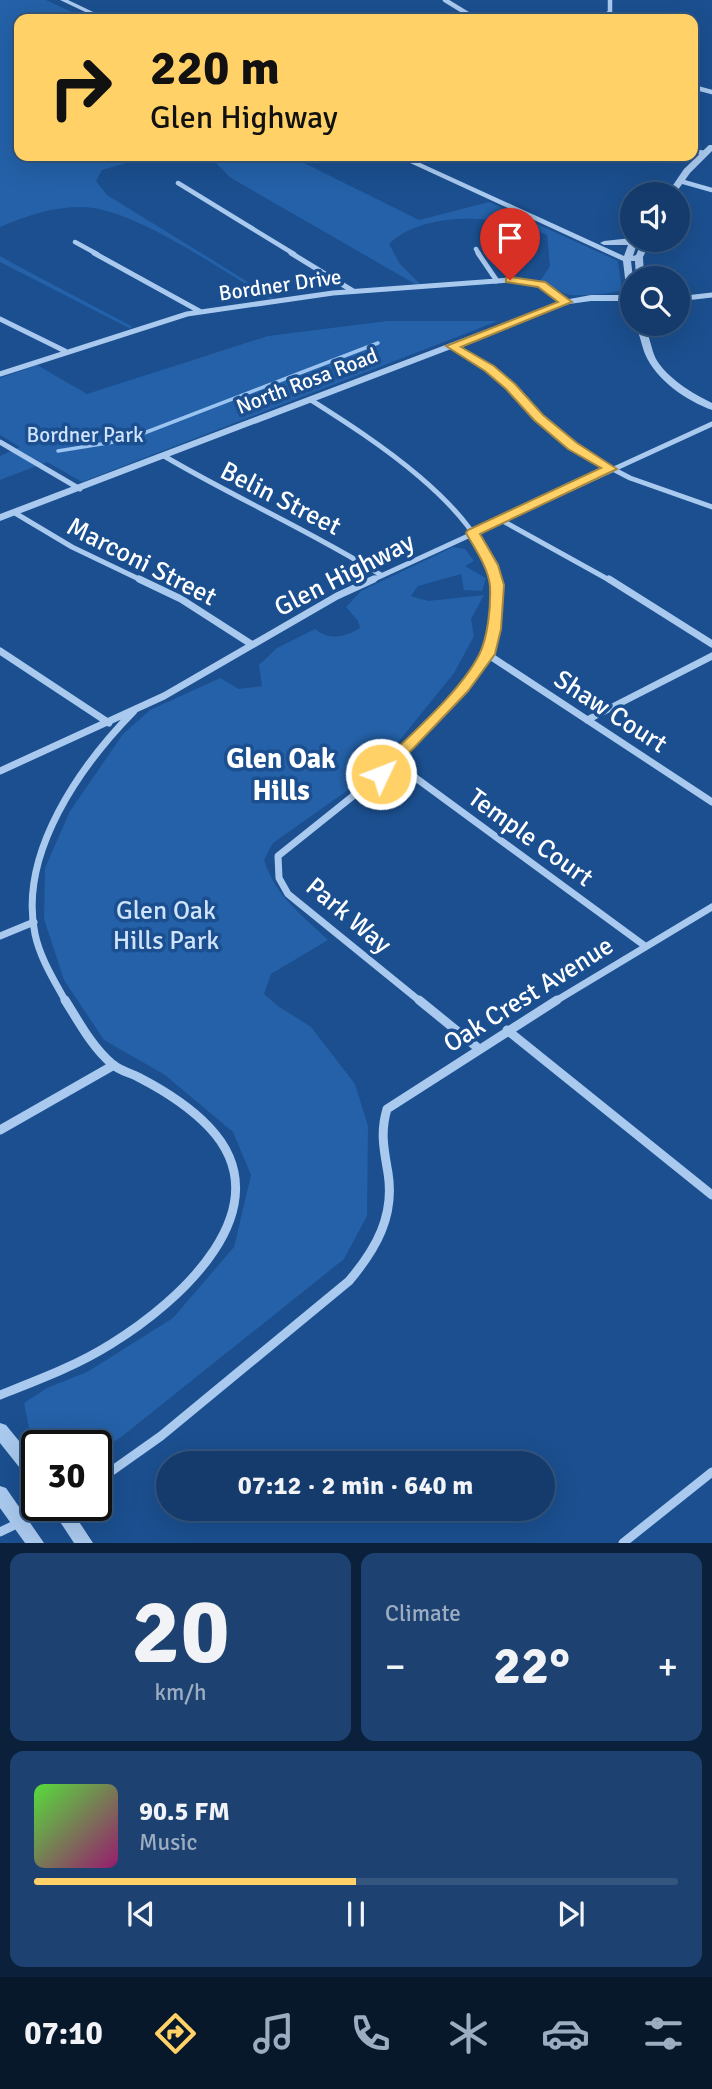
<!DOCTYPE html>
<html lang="en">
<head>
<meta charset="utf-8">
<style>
  body { margin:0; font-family:Signika,sans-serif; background:#1d4271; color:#f1f3f6; height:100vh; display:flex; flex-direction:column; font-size:26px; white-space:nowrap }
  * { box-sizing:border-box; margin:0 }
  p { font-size:23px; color:#9dadc1 }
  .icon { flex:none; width:38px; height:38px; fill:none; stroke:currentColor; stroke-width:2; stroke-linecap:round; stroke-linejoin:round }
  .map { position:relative; height:1543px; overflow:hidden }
  .side { display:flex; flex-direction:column; gap:10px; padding:10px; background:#0b203b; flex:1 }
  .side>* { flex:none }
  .top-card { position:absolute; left:14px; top:14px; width:684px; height:147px; border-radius:14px; box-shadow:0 7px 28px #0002,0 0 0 2px #33557e; background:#ffd166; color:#111; overflow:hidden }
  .buttons { position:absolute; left:620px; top:182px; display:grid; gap:14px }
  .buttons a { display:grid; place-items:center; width:70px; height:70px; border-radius:50%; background:#143b6b; box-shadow:0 7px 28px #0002,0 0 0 2px #33557e; font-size:35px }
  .speed { position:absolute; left:21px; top:1430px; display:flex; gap:14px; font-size:35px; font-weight:700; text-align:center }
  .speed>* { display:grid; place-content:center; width:91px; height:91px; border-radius:50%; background:#143b6b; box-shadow:0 7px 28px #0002,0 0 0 2px #33557e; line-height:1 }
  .speed .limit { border:4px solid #111; border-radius:10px; background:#fff; color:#111 }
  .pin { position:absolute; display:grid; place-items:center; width:60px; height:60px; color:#fff; margin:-72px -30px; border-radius:50% 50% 50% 0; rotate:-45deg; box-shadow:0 0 7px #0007 }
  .pin .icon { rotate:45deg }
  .me { position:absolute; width:77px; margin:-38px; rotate:47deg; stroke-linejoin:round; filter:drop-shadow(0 0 5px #0008) }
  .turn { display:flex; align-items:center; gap:24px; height:147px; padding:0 21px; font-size:32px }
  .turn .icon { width:91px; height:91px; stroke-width:2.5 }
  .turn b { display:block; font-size:49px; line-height:60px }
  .big { font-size:52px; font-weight:700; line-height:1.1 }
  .side .widget { flex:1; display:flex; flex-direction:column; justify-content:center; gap:10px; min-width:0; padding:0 24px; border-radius:14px; background:#1d4271 }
  .side .dial { align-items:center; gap:0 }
  .dial b { font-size:91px; line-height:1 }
  .song { display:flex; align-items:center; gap:21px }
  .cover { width:84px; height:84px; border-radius:10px; background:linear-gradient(135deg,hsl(110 70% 55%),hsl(320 70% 35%)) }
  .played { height:7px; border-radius:4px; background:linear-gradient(90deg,#ffd166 50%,#33557e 50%) }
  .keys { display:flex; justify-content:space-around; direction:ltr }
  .heat { display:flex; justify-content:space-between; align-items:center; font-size:38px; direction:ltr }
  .side .tiles { flex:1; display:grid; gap:10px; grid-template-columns:1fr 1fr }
  .widget:last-child { grid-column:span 2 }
  .trip { position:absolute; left:156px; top:1451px; width:399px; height:70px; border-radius:35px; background:#143b6b; box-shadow:0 7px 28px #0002,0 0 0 2px #33557e; font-weight:700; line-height:70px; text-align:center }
  .tabs { display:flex; height:112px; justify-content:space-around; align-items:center; background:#08182b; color:#9dadc1 }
  .tabs .icon { width:49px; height:49px }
  .tabs .active { color:#ffd166 }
  .tabs b { font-size:32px; color:#f1f3f6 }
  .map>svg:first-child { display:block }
  .green { fill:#2461a8 }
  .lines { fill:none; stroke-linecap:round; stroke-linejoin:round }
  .stream { stroke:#9cc4f0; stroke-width:3.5 }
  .minor-far3 { stroke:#a9c9ee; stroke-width:4.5 }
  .minor-far2 { stroke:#a9c9ee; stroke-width:5 }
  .minor-far1 { stroke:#a9c9ee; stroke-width:7 }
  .minor { stroke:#a9c9ee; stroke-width:9 }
  .tertiary { fill:#a9c9ee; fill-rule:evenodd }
  .route { fill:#ffd166; stroke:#a68842; stroke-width:2 }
  .labels { text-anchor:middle; stroke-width:7; stroke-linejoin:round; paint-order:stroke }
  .far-street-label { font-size:21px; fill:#fff; stroke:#1b4f8f }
  .far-park-label { font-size:21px; fill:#cfe3fa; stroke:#1b4f8f }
  .street-label { font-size:26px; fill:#fff; stroke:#1b4f8f }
  .park-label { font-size:26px; fill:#cfe3fa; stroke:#1b4f8f }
  .neighbourhood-label { font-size:28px; font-weight:bold; fill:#fff; stroke:#1b4f8f }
</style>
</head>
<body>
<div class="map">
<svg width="712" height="1543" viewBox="0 0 712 1543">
  <rect width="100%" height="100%" fill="#1b4f8f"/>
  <path class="green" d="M 0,0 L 46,0 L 87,19 L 19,19 L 19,156 L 150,156 L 102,170 L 96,181 L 107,195 L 274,298 L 270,299 C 221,270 152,221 99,209 C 66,202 30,214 0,227 Z
    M 189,156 L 315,156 L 300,161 L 419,220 L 489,202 L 618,261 L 622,290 C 615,294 574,297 566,294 C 557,290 550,284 540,281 L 550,266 L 547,235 C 503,215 426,209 389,244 L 400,264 L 420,284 L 415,284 L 231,178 L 216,163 Z
    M 0,256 L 16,265 L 133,327 L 129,328 L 0,262 Z
    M 387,321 L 498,321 L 82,482 L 47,462 L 0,480 L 0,456 L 20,447 L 0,435 L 0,378 L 37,365 L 87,394 L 268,336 Z
    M 453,547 L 465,549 L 474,561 L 465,566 L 486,578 L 482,591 L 464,590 L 461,574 L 418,586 L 411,596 L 428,601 L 484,595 L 471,619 L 474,636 L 454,673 L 375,771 L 273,843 L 264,860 C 276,897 301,914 328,940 L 271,974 L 264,994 L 278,1006 L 311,1027 L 355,1084 L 368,1126 L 367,1216 L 344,1259 L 120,1438 L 96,1452 L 96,1446 L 40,1445 L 30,1433 L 24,1403 L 47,1388 L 87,1372 L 173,1318 L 234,1247 L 251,1175 L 233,1132 L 165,1075 L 104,1040 L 64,980 L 44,919 L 45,868 L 70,811 L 123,734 L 150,710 L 220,678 L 239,689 L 262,686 L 259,665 L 277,648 L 315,629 C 330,641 345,637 360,628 L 358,621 L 346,607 L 361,591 Z"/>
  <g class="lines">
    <path class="stream" d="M 58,451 L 126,440 L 378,343"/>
    <path class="minor-far3" d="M 445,0 L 476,19
      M 601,19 L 610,12 L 610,0
      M 693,87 L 712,92
      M 693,151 L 705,153
      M 680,181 L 712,190
      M 178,183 L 294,254
      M 75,242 L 97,254
      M 476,249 L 479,254"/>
    <path class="minor-far2" d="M 94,253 L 201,312
      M 291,253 L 353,291
      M 478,253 L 497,281
      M 677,299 L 712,295
      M 0,319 L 65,351
      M 451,346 L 489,369 L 510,387 L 538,418 L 586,455 L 630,478 L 712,507
      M 0,374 L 187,314 L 333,293 L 510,280 L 541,285 L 567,302
      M 311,400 C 371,438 480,507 495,581
      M 0,442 L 80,489
      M 164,456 C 235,498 311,531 381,575
      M 15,513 L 72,547 L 143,581
      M 501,520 L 611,581
      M 370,581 L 712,424"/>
    <path class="minor-far1" d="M 139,579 L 181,599 L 251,644
      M 609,579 L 712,644
      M 0,651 L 109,723
      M 487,654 L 712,802
      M 587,720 L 712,656
      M 394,762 L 645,946
      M 0,771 L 164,696 L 337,596 L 374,579
      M 0,936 L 34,922
      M 66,1002 C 54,980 40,958 35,934 C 18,853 81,765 134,711
      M 421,1002 L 288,894 L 279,878 L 278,856 L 383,772 L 466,687 L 491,645 L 496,611 L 494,579
      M 554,1002 L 712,907"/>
    <path class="minor" d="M 419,1000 L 478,1048
      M 507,1030 L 712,1195
      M 0,1130 L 114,1065
      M 0,1395 C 38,1380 76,1366 111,1344 C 178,1303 286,1208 209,1127 C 190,1107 165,1091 140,1078 C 131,1073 120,1071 112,1064 C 92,1047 79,1022 65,1000
      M 96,1482 L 161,1436 L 349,1281 C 376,1249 395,1216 388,1173 C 384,1150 380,1132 387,1109 L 557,1000
      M 0,1532 L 56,1505
      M 623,1543 L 712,1472"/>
    <path class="tertiary" d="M 60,0 L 68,0 L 108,19 L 100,19 Z
      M 709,145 L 712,145 L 712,151 L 690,173 L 675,194 L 667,194 L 684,169 Z
      M 395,156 L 405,156 L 624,256 L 628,245 L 604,245 L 600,243 L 604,241 L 632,238 L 632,240 L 638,240 L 633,256 L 636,255 L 643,240 L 651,240 L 643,257 L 644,278 L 636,278 L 635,261 L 631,261 L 633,278 L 632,278 L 632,307 L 629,306 L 627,301 L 591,301 L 569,304 L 0,521 L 0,514 L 564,300 L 591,295 L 627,295 L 623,261 Z
      M 634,324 L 642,324 L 645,327 C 650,337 651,349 656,359 C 668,379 692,393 712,403 L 712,410 C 687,401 656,380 645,354 C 641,344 640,333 634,324 Z
      M 0,1423 L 6,1425 L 37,1463 L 37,1485 L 31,1482 L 0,1443 Z
      M 0,1486 L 6,1488 L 44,1543 L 25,1543 L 0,1508 Z
      M 49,1505 L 68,1505 L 93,1543 L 74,1543 Z"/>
  </g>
  <path class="route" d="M 510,277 L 545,282 L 572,302 L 461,347 L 494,366 L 515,384 L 543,415 L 577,443 L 617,469 L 480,534 L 498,565 L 504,585 L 501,629 L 495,654 L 468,691 L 386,777 L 375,777 L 373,774 L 375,770 C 406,738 459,694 479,655 C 488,637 491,606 490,586 C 488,567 475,549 466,533 L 468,530 L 601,468 L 568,449 L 534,420 L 506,389 L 485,371 L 446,346 L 558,302 L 538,287 L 506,282 L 506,278 Z"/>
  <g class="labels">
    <g class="far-street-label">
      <text transform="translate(280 285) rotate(-8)" y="7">Bordner Drive</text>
      <text transform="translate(307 381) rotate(-21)" y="7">North Rosa Road</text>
    </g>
    <g class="far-park-label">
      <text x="85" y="442">Bordner Park</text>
    </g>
    <g class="street-label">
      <text transform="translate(281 498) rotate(27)" y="9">Belin Street</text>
      <text transform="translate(142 561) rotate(27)" y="9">Marconi Street</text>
      <text transform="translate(344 574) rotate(-27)" y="9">Glen Highway</text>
      <text transform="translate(611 711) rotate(33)" y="9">Shaw Court</text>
      <text transform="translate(531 837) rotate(36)" y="9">Temple Court</text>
      <text transform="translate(349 915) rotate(40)" y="9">Park Way</text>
      <text transform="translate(528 994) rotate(-32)" y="9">Oak Crest Avenue</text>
    </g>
    <g class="park-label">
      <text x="166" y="919">Glen Oak<tspan x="166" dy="30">Hills Park</tspan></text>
    </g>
    <g class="neighbourhood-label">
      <text x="281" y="768">Glen Oak<tspan x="281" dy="32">Hills</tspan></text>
    </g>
  </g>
</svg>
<div class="buttons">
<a><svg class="icon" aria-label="sound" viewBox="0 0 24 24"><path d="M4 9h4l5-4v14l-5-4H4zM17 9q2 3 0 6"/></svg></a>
<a><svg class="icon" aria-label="search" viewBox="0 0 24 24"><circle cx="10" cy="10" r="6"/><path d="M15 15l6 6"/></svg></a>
</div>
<div class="speed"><div class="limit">30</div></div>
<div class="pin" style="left:510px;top:280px;background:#d93025"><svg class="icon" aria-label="arrive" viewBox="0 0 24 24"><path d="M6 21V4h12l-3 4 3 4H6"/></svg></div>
<svg class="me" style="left:381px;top:774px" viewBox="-20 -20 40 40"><circle r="17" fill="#ffd166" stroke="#fff" stroke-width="3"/><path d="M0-11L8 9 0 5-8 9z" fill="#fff"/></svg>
<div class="trip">07:12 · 2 min · 640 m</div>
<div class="top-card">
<div class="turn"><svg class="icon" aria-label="right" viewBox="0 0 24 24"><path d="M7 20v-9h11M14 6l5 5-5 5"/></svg><div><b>220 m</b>Glen Highway</div></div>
</div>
</div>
<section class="side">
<div class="tiles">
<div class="widget dial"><b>20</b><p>km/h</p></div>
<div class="widget"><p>Climate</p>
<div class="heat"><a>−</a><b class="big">22°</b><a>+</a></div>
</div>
<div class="widget">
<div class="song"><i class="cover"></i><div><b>90.5 FM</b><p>Music</p></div></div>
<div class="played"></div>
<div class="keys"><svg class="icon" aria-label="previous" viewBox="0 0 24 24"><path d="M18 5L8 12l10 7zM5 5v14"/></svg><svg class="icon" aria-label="pause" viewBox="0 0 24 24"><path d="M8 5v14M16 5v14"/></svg><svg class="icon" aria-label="next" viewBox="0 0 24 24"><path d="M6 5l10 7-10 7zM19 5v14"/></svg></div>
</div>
</div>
</section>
<nav class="tabs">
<b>07:10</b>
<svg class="icon active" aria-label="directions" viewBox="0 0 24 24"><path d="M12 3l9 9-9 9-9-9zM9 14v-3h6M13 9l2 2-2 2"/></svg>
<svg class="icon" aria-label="music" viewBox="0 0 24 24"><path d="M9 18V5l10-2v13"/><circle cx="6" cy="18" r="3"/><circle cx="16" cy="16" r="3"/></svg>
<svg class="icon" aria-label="phone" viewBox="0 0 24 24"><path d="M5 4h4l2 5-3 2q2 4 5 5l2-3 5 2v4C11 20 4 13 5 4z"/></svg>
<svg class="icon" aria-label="climate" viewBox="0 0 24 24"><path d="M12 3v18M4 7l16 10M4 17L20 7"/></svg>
<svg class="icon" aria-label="car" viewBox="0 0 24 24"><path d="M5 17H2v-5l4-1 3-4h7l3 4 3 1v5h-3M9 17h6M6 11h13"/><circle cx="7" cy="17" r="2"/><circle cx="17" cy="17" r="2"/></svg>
<svg class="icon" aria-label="filters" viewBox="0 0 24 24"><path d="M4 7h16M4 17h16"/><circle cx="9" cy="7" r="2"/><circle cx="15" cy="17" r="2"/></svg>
</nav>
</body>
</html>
